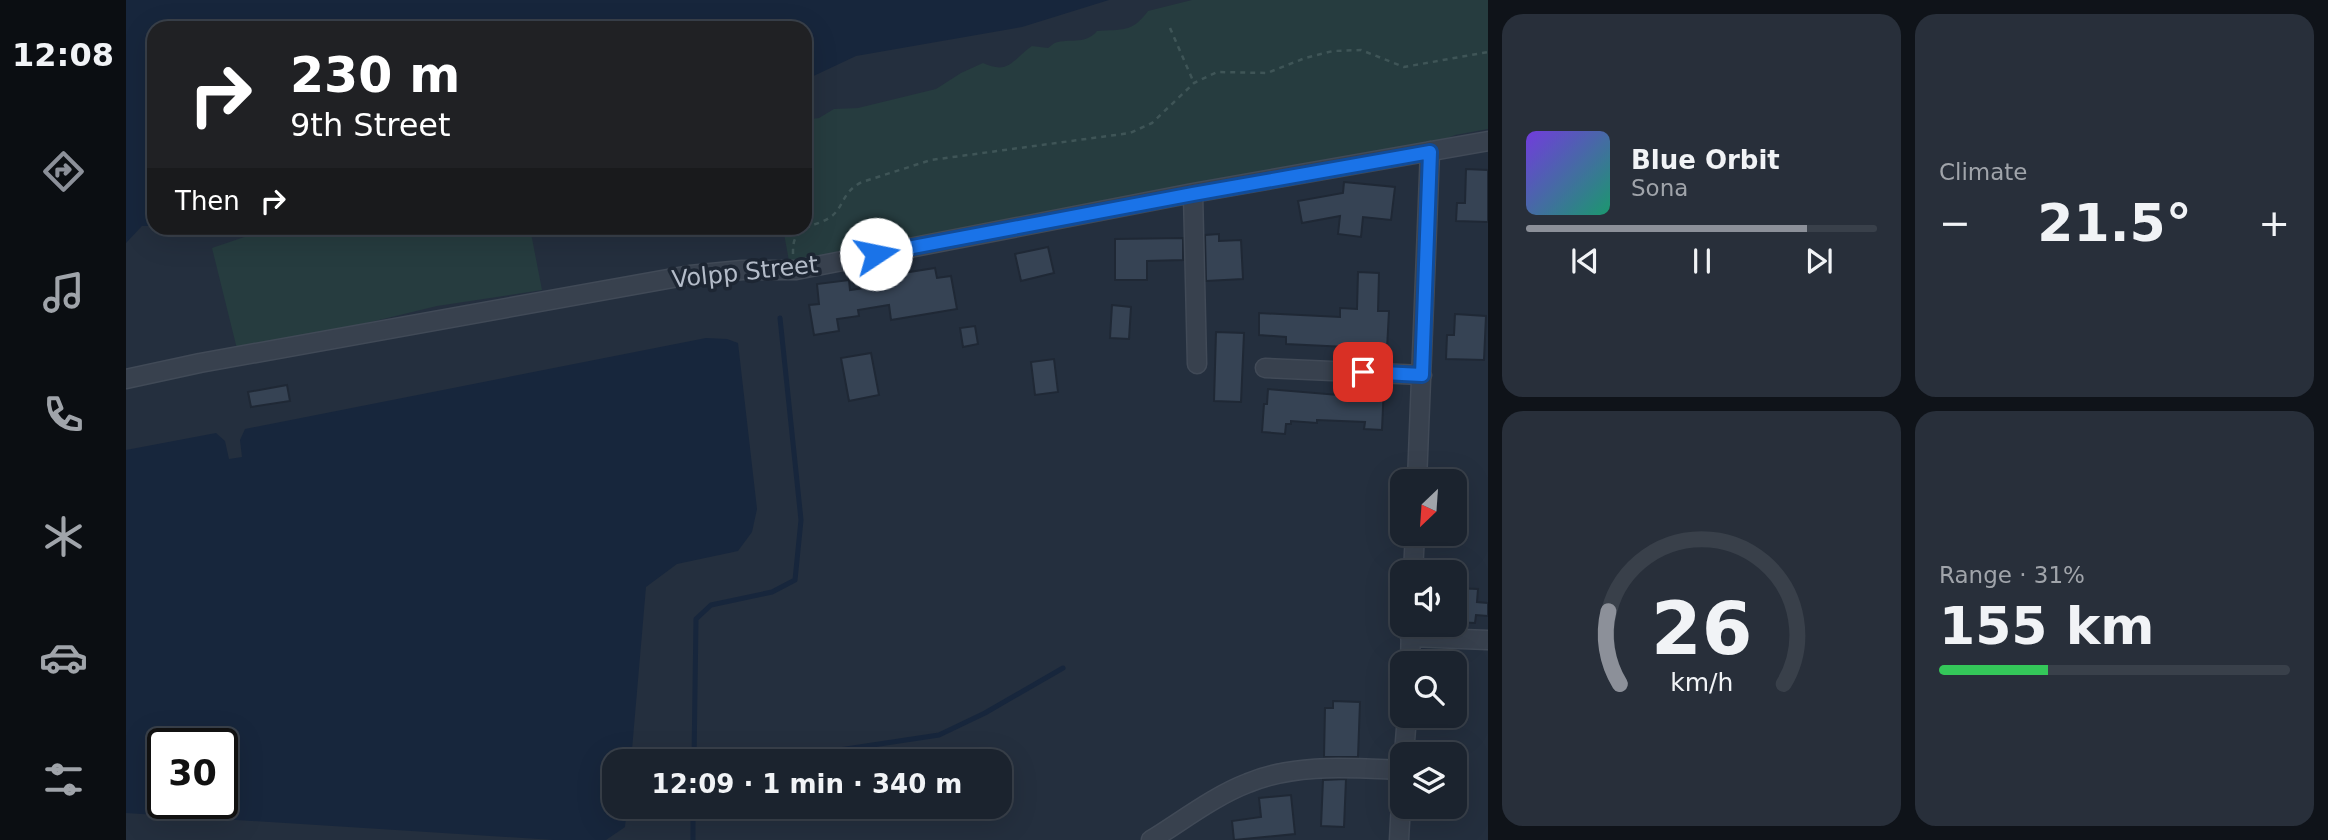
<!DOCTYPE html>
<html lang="en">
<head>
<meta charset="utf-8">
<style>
  body { margin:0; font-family:"DejaVu Sans",sans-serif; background:#282f3a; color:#f1f3f6; height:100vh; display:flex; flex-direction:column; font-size:26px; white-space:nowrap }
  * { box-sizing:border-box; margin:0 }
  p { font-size:23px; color:#a0a4aa }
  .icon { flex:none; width:38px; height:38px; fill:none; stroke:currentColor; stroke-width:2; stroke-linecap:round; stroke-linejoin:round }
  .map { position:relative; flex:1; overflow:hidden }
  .drawer { display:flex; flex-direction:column; gap:14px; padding:14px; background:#0f1319; width:840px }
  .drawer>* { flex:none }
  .guide { position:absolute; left:21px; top:21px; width:665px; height:214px; border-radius:21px; box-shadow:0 7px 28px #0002,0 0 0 2px #39404a; background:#202124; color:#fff; overflow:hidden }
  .needle { width:46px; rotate:205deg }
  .fabs { position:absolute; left:1264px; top:469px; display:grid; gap:14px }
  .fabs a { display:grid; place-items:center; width:77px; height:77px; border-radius:14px; background:#1b232e; box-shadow:0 7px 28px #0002,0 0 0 2px #39404a; font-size:35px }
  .speed { position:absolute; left:21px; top:728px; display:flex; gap:14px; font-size:35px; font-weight:700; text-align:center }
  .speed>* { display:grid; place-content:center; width:91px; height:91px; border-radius:50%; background:#1b232e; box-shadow:0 7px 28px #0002,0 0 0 2px #39404a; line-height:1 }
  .speed .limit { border:4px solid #111; border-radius:10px; background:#fff; color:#111 }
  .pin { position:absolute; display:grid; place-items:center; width:60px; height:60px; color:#fff; margin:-30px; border-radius:14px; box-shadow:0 4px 10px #0006 }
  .me { position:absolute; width:77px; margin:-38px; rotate:79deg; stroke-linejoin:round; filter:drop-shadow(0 0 5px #0008) }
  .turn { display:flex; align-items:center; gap:24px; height:147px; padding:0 28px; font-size:32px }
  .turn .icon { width:91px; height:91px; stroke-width:2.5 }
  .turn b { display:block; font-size:49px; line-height:60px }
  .then { display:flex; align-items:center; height:66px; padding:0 28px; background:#0003; gap:14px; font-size:26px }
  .big { font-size:52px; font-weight:700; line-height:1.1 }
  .drawer .widget { flex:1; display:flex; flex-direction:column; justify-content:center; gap:10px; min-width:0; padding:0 24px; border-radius:21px; background:#282f3a }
  .drawer .dial { align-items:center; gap:0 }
  .dial svg { height:182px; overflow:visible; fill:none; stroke:#39404a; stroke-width:7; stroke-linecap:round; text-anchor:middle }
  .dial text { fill:#f1f3f6; stroke:none }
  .song { display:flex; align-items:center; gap:21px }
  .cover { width:84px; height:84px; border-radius:10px; background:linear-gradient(135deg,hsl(260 70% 55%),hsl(160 70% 35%)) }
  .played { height:7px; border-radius:4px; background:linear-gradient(90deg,#8c9099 80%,#39404a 80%) }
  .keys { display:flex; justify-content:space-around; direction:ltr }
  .heat { display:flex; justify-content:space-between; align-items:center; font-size:38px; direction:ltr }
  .charge { height:10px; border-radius:5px; background:linear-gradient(90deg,#34c759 31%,#39404a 0) }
  .drawer .tiles { flex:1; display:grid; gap:14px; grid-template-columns:repeat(2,1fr) }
  .trip { position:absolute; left:476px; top:749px; width:410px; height:70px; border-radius:21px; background:#1b232e; box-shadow:0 7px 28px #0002,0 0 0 2px #39404a; font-weight:700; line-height:70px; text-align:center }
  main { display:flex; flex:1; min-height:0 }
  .tab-bar { display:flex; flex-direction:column; width:126px; justify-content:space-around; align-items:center; background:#0b0e12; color:#a0a4aa }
  .tab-bar .icon { width:49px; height:49px }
  .tab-bar .active { color:#8c9099 }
  .tab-bar b { font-size:32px; color:#f1f3f6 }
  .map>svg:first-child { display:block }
  .green { fill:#263c3f }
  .water { fill:#17263c; fill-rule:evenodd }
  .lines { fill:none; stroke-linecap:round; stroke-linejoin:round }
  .stream { stroke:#17263c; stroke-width:5 }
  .building { fill:#364354; stroke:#1f2835; stroke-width:2 }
  .minor-casing { stroke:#414a57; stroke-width:21 }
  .path { stroke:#3f5557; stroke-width:2.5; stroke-dasharray:5 5; stroke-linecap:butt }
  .minor { stroke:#38414e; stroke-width:18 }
  .route-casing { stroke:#114b97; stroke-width:18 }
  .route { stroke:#1a73e8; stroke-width:12 }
  .labels { text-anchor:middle; stroke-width:7; stroke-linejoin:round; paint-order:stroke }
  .street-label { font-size:24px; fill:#b4bcc9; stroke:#1d2633 }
</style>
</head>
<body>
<main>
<nav class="tab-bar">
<b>12:08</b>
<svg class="icon active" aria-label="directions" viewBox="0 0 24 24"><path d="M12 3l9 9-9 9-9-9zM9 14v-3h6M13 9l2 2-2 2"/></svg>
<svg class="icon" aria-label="music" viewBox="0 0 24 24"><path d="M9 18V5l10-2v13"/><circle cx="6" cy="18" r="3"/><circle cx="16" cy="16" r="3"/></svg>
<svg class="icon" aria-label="phone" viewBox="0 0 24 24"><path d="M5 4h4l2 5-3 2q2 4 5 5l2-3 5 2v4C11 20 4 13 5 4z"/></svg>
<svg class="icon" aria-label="climate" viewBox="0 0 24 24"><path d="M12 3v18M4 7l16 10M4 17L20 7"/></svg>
<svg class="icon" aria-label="car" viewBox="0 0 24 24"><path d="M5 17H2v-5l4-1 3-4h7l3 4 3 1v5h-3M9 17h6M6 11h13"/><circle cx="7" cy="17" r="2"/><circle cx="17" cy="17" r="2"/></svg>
<svg class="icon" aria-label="filters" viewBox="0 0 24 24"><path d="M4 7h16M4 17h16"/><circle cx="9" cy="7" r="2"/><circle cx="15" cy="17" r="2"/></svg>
</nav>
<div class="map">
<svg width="1362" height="840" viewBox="0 0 1362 840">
  <rect width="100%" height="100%" fill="#242f3e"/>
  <path class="green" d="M 1066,0 L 1362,0 L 1362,129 L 1329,135 L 1295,150 L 1203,160 L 908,218 L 663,261 L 657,228 L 679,228 L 679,120 L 693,118 L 708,109 L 732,108 L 810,89 L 835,73 L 857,63 C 883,75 886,60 906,46 L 922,48 C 925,46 929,42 932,42 C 945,39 961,44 971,31 C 996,29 1006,33 1022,11 Z
    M 145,228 L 404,228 L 416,290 L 311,306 L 220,328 L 111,349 L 86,248 Z"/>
  <path class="water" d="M 0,0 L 983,0 L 896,27 L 730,56 L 679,80 L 679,28 L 28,28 L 28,226 L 16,226 L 0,243 Z
    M 580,338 L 601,339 L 612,343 L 631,509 L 626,532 L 612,551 L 551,564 L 520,587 L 505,761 L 488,761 L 488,807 L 501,807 L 499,827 L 480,840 L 428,840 L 0,813 L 0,450 L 90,433 L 99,441 L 103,459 L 116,457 L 114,440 L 119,429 ZM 37,744 L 96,744 L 96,803 L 37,803 Z"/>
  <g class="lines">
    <path class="stream" d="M 568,761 L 570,619 L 585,605 L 646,592 L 669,580 L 675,520 L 654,318
      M 640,761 L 813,735 L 859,713 L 937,668
      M 567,840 L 567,807"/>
  </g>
  <path class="building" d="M 1340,169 L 1362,170 L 1362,222 L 1330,221 L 1331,203 L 1339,203 Z
    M 1218,182 L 1269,187 L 1265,220 L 1237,217 L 1235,237 L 1212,234 L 1214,216 L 1176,223 L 1172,201 L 1217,193 Z
    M 1093,234 L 1093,241 L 1115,240 L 1117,279 L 1080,281 L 1079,235 Z
    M 1057,238 L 1057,260 L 1021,261 L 1021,280 L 989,280 L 989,239 Z
    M 922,247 L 928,273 L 895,281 L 889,254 Z
    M 809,268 L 811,278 L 825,276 L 831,309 L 765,320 L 763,305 L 732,310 L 733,316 L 711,319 L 713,331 L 688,335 L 683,305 L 693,304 L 691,284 L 723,280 L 724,290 L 759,285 L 758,276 Z
    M 1232,272 L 1253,273 L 1252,311 L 1263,311 L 1261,349 L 1160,344 L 1160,337 L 1133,335 L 1133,313 L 1214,317 L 1214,308 L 1231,309 Z
    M 986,305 L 1005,307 L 1003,339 L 984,338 Z
    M 1329,314 L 1360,316 L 1358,360 L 1320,359 L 1321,335 L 1328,335 Z
    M 849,326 L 852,344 L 837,347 L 834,328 Z
    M 1090,332 L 1118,333 L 1115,402 L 1088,401 Z
    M 745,353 L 753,395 L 723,401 L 715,358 Z
    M 928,359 L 932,392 L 909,395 L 905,362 Z
    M 1212,383 L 1258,385 L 1256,430 L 1238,429 L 1239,422 L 1191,420 L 1191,423 L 1165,421 L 1165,424 L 1160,424 L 1159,434 L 1136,432 L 1138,404 L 1141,404 L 1142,389 L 1212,395 Z
    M 161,385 L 164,401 L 125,407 L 122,392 Z
    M 1328,588 L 1352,589 L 1351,602 L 1362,603 L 1362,616 L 1350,615 L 1349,623 L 1328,622 Z
    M 1207,701 L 1234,702 L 1232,757 L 1198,757 L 1199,708 L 1207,708 Z
    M 1220,779 L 1218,827 L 1195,826 L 1197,780 Z
    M 1165,795 L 1169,834 L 1108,840 L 1106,821 L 1135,817 L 1133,798 Z"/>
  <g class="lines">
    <g class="minor-casing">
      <path id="minor" d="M 1067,193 L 1071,364
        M 1139,368 L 1296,375
        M 0,379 L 74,363 L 564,275 L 616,270 L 670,270 L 1067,193 L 1362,141
        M 1291,481 L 1304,151
        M 1287,572 L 1289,534
        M 1284,637 L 1362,640
        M 1284,663 L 1285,625
        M 1278,754 L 1281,716
        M 1025,840 C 1056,821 1088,796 1122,783 C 1170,763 1224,768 1276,770
        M 1273,840 L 1276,785"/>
    </g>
    <path class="path" d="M 1044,28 L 1068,83
      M 667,254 C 667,246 667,239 673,233 C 681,225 694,224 703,218 C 719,208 714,193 736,182 L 805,160 L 1004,133 L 1026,123 L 1068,83 L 1091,72 L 1141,73 L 1179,58 L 1207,51 L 1235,50 L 1278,67 L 1362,52"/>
    <use href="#minor" class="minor"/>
  </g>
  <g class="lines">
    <g class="route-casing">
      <path id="route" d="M 750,254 L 1067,194 L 1304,152 L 1296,375 L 1237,372"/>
    </g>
    <use href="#route" class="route"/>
  </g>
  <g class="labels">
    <g class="street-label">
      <text transform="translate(619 272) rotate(-6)" y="8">Volpp Street</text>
    </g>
  </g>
</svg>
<div class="fabs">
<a><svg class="needle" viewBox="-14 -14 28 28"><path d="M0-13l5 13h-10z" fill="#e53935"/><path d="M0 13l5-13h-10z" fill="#a0a4aa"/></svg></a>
<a><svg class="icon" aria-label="sound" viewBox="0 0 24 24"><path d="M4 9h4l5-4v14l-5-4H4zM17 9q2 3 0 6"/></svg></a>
<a><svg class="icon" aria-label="search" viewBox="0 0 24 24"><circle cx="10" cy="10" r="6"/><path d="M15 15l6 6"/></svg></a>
<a><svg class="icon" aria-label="layers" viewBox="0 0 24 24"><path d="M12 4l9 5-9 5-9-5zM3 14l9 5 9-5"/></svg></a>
</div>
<div class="speed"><div class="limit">30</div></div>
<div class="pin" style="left:1237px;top:372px;background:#d93025"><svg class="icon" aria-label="arrive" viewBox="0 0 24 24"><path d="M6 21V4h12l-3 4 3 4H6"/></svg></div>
<svg class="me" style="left:750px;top:254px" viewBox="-20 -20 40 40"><circle r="19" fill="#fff"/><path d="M0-13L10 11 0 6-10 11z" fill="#1a73e8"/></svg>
<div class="trip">12:09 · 1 min · 340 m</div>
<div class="guide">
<div class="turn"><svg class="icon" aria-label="right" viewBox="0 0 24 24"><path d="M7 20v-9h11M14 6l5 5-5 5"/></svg><div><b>230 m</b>9th Street</div></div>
<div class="then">Then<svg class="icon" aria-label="right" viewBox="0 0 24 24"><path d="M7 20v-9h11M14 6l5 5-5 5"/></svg></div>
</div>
</div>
<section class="drawer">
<div class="tiles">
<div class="widget">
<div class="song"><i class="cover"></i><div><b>Blue Orbit</b><p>Sona</p></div></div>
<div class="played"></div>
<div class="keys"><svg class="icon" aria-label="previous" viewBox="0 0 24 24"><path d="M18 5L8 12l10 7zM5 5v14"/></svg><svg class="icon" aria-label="pause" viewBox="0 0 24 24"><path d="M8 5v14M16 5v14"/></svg><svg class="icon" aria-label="next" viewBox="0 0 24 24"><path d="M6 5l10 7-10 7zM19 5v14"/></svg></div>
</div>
<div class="widget"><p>Climate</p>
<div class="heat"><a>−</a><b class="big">21.5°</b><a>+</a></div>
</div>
<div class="widget dial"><svg viewBox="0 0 100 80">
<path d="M14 69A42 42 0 1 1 86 69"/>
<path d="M14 69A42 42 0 0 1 9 37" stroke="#8c9099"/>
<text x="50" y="56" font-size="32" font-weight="700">26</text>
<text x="50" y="72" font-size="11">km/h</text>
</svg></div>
<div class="widget"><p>Range · 31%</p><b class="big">155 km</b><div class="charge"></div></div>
</div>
</section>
</main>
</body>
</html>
